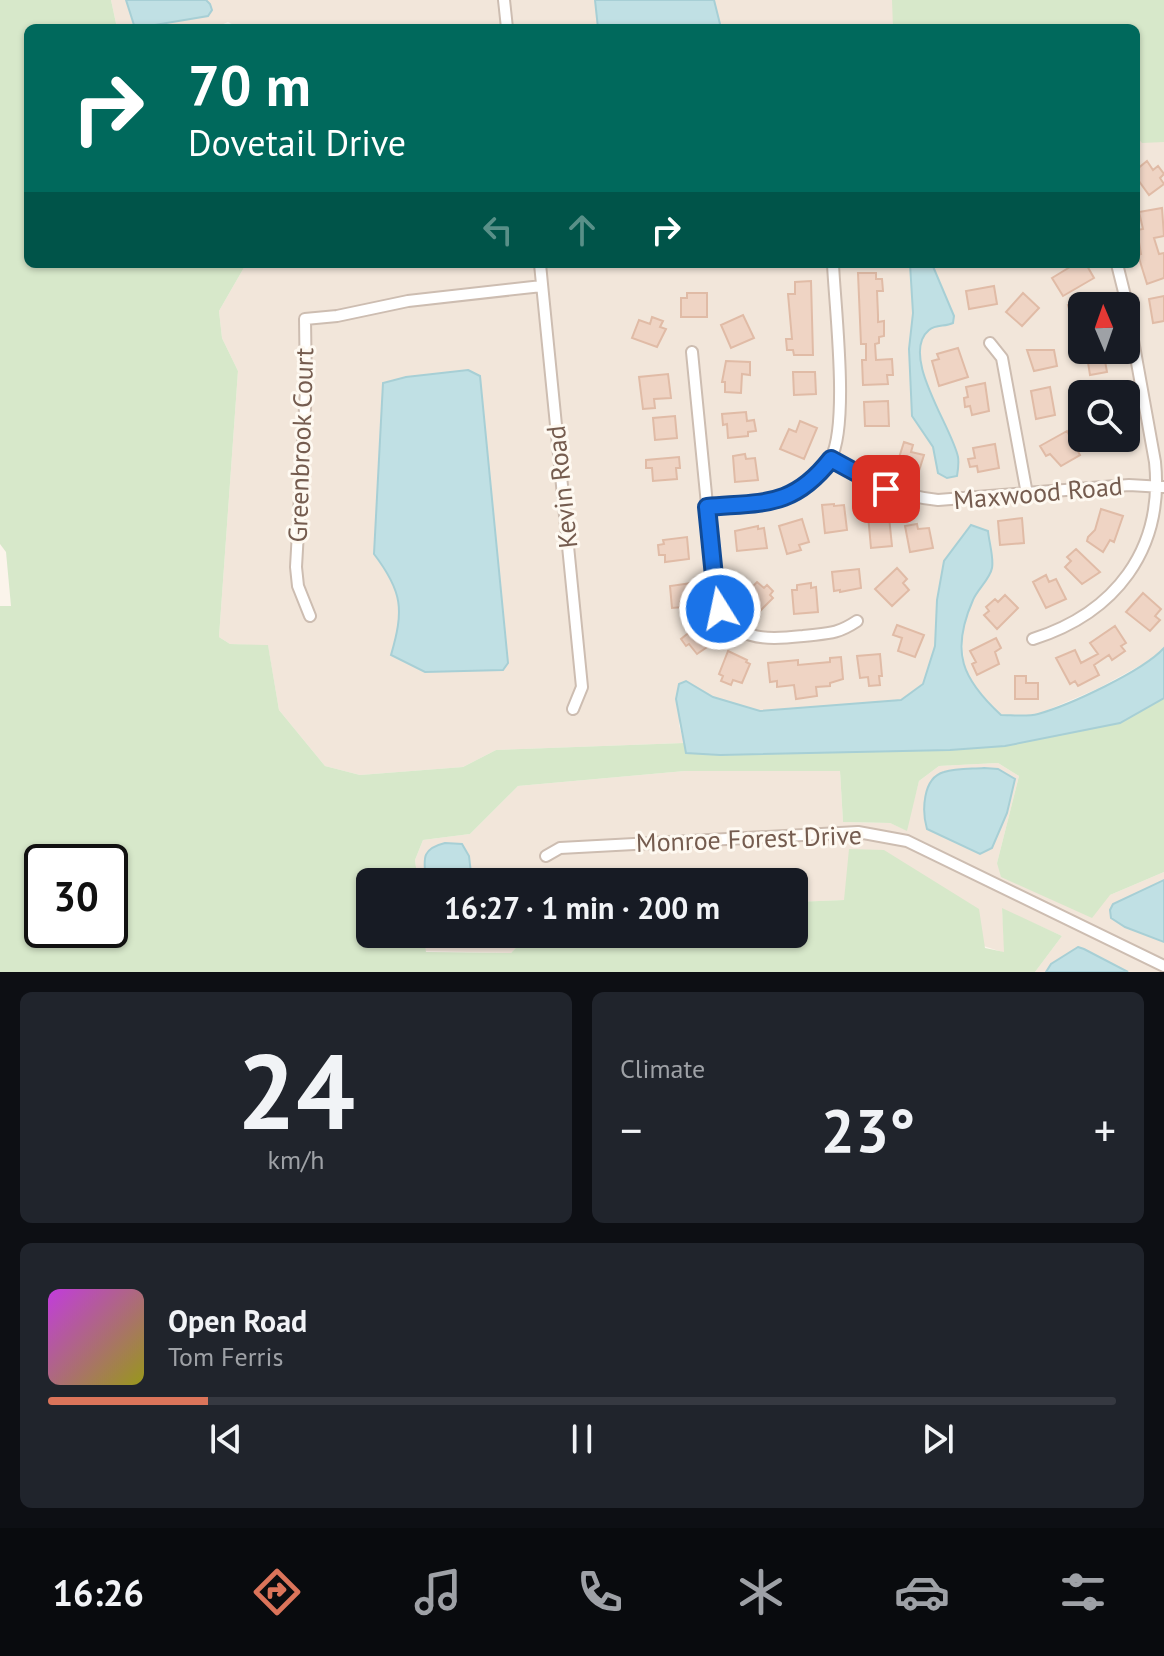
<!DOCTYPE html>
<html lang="en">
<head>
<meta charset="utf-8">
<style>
  body { margin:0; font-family:"PT Sans",sans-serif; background:#20242c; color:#f1f3f6; height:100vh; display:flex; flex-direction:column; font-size:30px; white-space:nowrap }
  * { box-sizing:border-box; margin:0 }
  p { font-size:26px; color:#9ea1a6 }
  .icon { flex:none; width:44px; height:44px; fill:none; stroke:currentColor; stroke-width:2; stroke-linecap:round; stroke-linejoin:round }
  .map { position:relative; height:972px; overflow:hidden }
  .drawer { display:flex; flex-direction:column; gap:20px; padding:20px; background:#0d0f14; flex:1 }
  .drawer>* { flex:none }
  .hud { position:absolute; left:24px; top:24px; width:1116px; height:244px; border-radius:12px; box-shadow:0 2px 6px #0004; background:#00695c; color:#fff; overflow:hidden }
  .needle { width:52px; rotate:358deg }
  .tools { position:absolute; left:1068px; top:292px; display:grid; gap:16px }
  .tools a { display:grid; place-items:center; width:72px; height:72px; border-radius:12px; background:#171b24; box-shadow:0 2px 6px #0004; font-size:40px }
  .speed { position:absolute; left:24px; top:844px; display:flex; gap:16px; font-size:40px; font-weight:700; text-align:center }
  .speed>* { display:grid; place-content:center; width:104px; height:104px; border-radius:50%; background:#171b24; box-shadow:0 2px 6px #0004; line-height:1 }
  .speed .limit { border:4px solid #111; border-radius:12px; background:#fff; color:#111 }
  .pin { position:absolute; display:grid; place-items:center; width:68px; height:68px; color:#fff; margin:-34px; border-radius:16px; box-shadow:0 4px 12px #0006 }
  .me { position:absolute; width:88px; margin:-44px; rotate:350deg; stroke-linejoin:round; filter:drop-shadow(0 0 6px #0008) }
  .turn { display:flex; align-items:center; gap:28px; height:168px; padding:0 32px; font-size:36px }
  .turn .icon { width:104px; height:104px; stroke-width:2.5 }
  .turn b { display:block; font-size:56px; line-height:68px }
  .lanes { display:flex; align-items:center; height:76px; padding:0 32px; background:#0003; justify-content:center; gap:40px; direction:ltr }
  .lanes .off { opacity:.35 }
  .big { font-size:60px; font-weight:800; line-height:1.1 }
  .drawer .tile { flex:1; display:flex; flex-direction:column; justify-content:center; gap:12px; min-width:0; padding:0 28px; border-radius:12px; background:#20242c }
  .drawer .dial { align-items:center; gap:0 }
  .dial b { font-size:104px; line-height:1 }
  .song { display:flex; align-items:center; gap:24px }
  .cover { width:96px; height:96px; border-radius:12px; background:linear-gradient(135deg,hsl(290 70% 55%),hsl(60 70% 35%)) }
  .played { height:8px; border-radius:4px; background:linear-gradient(90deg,#db745a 15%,#363941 15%) }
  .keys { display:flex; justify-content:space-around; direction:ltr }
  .heat { display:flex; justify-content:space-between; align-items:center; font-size:44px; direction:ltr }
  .drawer .tiles { flex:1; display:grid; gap:20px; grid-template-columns:1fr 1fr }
  .tile:last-child { grid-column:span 2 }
  .trip { position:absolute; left:356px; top:868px; width:452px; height:80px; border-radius:12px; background:#171b24; box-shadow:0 2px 6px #0004; font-weight:800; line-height:80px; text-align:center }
  .dock { display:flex; height:128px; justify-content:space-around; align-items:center; background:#090b0e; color:#9ea1a6 }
  .dock .icon { width:56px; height:56px }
  .dock .current { color:#db745a }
  .dock b { font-size:36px; color:#f1f3f6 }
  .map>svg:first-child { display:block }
  .residential { fill:#f2e6da; fill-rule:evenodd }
  .green { fill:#d7e8ca; fill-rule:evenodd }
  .water { fill:#c0e0e4; stroke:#a7cfd5; stroke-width:2 }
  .building { fill:#efd4c4; stroke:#e0bba6; stroke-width:2 }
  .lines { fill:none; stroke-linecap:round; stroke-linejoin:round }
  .street-casing { stroke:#cdbdb1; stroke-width:14 }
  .street { stroke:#fff; stroke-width:10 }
  .route-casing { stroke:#114b97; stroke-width:20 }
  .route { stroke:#1a73e8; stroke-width:14 }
  .labels { text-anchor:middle; stroke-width:6; stroke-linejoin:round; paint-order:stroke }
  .street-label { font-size:26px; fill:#755c4f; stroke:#fef9f1 }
</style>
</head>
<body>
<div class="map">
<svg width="1164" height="972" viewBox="0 0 1164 972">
  <rect width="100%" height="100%" fill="#fbf4eb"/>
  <path class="residential" d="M 111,0 L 1164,0 L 1164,648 L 1154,658 L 1097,689 L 1036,715 L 1001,715 L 977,692 L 964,668 L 962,632 L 973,599 L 992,569 L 971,525 L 944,561 L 937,600 L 935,646 L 923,684 L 901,700 L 760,711 L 713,697 L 686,681 L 679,725 L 684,743 L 496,750 L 463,767 L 360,775 L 325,766 L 279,710 L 268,646 L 230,644 L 219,637 L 238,371 L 222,338 L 219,311 L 246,264 L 1136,264 L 1136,28 L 239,28 L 228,22 L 214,28 L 117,28 ZM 1082,306 L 1126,306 L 1126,350 L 1082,350 ZM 1082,394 L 1126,394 L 1126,438 L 1082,438 Z
    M 998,763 L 1019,776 L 997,863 L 1110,895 L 1164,872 L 1164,972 L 1035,972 L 1062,936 L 1002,909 L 1005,953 L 844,900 L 794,902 L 794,882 L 418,882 L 415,860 L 423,840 L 470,834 L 518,786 L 685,771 L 840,771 L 843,822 L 890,823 L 906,830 L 919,781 L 939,766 Z
    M 423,934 L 545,934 L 527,936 L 511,953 L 425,951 Z"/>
  <path class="green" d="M 0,0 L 111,0 L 117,28 L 28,28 L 28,264 L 246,264 L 219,311 L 222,338 L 238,371 L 219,637 L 230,644 L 268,645 L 279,710 L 325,766 L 360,775 L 463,767 L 496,750 L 684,743 L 686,753 L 720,755 L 950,750 L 1120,723 L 1164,698 L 1164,872 L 1110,895 L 1092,918 L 1001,877 L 997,863 L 1019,776 L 998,763 L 939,766 L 919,781 L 907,831 L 890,823 L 843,822 L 840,771 L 685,771 L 518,786 L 470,834 L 423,840 L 415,860 L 418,882 L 370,882 L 370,934 L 423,934 L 426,952 L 511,953 L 527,936 L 545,934 L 794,934 L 794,902 L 844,900 L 849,849 L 884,850 L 979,909 L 985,948 L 1004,952 L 1002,908 L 1062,936 L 1035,972 L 0,972 L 0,606 L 11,606 L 6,552 L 0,544 ZM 42,862 L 110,862 L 110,930 L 42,930 Z
    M 892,0 L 1164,0 L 1164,142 L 1142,143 L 1136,136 L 1136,28 L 893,28 Z"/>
  <path class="water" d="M 126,0 L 206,0 L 210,4 L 212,10 L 208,16 L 137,28 L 134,25 Z
    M 595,0 L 714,0 L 721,28 L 598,28 Z
    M 910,264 L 932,264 L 954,316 L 953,323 C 945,327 936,324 929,330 C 899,355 952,427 958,457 C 959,463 958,470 957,476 L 947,478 L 938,473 L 933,447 L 912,416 L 909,349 L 913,313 Z
    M 468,370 L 480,376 L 508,663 L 503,670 L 425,672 L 391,655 C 404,610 403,592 374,554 L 383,383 L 406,377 Z
    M 971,525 L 988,531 C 989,542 994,558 992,568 C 990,579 977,590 973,600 C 950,652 962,679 1001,715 C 1012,715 1027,717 1038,714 C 1070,705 1143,671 1164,648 L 1164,698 L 1120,723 L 1005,746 L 950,750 L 720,755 L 686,753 L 676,699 L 679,684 L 686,681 L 713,697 L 760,711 L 901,700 L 923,684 L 935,646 L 937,600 L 944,561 Z
    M 984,768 L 998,769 L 1015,779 L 1007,813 L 992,848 L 980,854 L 927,829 C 922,812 922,778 944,772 C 956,768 971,769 984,768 Z
    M 445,843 L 462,844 L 469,856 L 472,882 L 426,882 C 424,860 420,849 445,843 Z
    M 1164,880 L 1164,942 L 1125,927 L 1111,918 L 1110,910 L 1113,904 Z
    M 1078,947 L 1084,949 L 1128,972 L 1046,972 L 1051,964 Z"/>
  <path class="building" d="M 1147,161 L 1153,170 L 1158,166 L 1164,174 L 1160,178 L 1164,184 L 1149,195 L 1136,177 L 1136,170 Z
    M 1162,208 L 1164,236 L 1154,238 L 1159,254 L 1164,253 L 1164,278 L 1147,284 L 1138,255 L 1141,254 L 1137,230 L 1143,229 L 1139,212 Z
    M 1075,264 L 1086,264 L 1094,278 L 1063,296 L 1052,278 Z
    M 858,273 L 876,273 L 876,279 L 882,279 L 883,291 L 877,291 L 878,315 L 878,322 L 884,321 L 884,336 L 879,337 L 879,343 L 875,344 L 876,360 L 892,359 L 893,375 L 887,375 L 888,384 L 863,385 L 862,360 L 866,360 L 866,344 L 861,344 Z
    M 811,281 L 813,355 L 794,355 L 793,350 L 787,350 L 786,339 L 792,339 L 788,294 L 795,294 L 795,282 Z
    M 994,286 L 997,304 L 969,309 L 966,291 Z
    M 687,293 L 707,293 L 707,317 L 681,317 L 681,298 L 687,298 Z
    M 1023,293 L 1039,308 L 1022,326 L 1006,312 Z
    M 1164,296 L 1164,321 L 1153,323 L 1149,299 Z
    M 1082,302 L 1082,341 L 1078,342 L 1068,305 Z
    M 743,315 L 754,338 L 731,348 L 721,325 Z
    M 652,317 L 663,321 L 660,327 L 666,329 L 657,347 L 632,338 L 639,320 L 650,324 Z
    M 958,348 L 968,377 L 939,386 L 932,361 L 939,359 L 937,354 Z
    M 1027,350 L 1054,350 L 1057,366 L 1034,371 Z
    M 1086,350 L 1103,350 L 1107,372 L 1090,375 Z
    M 726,361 L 750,362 L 750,375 L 742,374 L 741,393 L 725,392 L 725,382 L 722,382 Z
    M 793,372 L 815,372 L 816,394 L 794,395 Z
    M 668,374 L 671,398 L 654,399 L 655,408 L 643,409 L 639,377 Z
    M 985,383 L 989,411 L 972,415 L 970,406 L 965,407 L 964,398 L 968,397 L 966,387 Z
    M 1050,387 L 1055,415 L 1036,419 L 1031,391 Z
    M 888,401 L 889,426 L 865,426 L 864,402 Z
    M 746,412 L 747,421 L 754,420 L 756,431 L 748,432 L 748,436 L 728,438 L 727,424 L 723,425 L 722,414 Z
    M 675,416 L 677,438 L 655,440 L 653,418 Z
    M 800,421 L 817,428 L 804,459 L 780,449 L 789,429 L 796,432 Z
    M 1067,431 L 1080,455 L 1061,466 L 1050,454 L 1046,456 L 1040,446 Z
    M 904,442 L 913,445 L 911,452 L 924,455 L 917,477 L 895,470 Z
    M 995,444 L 999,468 L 978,472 L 977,466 L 970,467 L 968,459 L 975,458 L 973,448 Z
    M 745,454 L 746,459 L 755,458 L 758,480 L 735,482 L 733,456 Z
    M 679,457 L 680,468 L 676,468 L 677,479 L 653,481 L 652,468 L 646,468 L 646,460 Z
    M 834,504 L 834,506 L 844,505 L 847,530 L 825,533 L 822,505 Z
    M 1101,509 L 1123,516 L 1114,542 L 1110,540 L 1103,552 L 1087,541 L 1088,537 L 1095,530 Z
    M 878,514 L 879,518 L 889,517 L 892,546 L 871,548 L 868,515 Z
    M 1022,518 L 1024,543 L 1000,545 L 998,521 Z
    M 802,519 L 809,542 L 799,545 L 801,550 L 787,554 L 779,526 Z
    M 917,524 L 918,529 L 929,528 L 933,548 L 910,552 L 905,526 Z
    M 758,526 L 758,529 L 764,528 L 767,548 L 737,551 L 735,531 Z
    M 687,537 L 689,559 L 665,562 L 665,555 L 659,555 L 658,545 L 664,544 L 663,540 Z
    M 1076,549 L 1100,572 L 1082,584 L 1065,567 L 1071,561 L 1067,557 Z
    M 897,568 L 907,579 L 903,583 L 909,590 L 892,606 L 875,589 Z
    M 859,569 L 861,588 L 840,592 L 840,590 L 834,591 L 832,572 Z
    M 1046,575 L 1049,582 L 1056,579 L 1066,599 L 1046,608 L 1033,582 Z
    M 757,582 L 764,588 L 767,585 L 773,591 L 770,595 L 773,598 L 757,614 L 741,598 Z
    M 692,583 L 694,606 L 672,608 L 670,586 Z
    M 811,583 L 811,588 L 816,587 L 818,612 L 794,614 L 792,590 L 797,590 L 797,585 Z
    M 1143,593 L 1161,609 L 1155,616 L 1160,620 L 1150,631 L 1126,612 Z
    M 1005,595 L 1018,608 L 997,629 L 984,615 L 989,611 L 986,607 L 995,599 L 998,602 Z
    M 702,622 L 709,632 L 703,636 L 710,645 L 697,654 L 689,644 L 686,646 L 681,639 Z
    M 897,625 L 924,635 L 915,657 L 898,651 L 902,638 L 893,635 Z
    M 1115,626 L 1126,643 L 1121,646 L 1125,651 L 1112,660 L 1109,655 L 1094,665 L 1099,675 L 1078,686 L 1075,681 L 1070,684 L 1056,658 L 1075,650 L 1081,663 L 1098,654 L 1090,643 Z
    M 996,638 L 1001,648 L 995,652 L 999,664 L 977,675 L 972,664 L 976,662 L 970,651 Z
    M 728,651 L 747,660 L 746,662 L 750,664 L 742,683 L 733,680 L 731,685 L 721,681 L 723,676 L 719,674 Z
    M 880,654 L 882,676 L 879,676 L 880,685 L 869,686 L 868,677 L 860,678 L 857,656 Z
    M 841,657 L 843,679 L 830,683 L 830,686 L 816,687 L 817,696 L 796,699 L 794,685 L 777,687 L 777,681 L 770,682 L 768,663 L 798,660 L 798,665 L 830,662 L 830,658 Z
    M 1015,676 L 1026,676 L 1026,683 L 1038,683 L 1038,699 L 1015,699 Z"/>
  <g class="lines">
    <g class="street-casing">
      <path id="street" d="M 504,0 L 507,28
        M 540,264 L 582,687 L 573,709
        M 990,343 L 1002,358 L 1027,494
        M 692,352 L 716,596 C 731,642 763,640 803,636 C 827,633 836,635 857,621
        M 831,459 C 865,481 898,496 938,500 L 1129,485 L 1163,487
        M 707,507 C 730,505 757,506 780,500 C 800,493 822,478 831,458 C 849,423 835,308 833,264
        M 310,616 L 298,586 L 296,567 L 306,390 L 305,319 L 337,316 L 408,301 L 542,286
        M 1033,639 C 1115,613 1164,550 1155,462 L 1125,296 L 1117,264
        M 546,856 L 560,848 L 858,832 L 907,841 L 1164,966"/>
    </g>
    <use href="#street" class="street"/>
  </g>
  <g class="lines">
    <g class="route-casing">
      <path id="route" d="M 720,609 L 716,596 L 707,507 C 763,502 793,508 831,459 L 886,489"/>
    </g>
    <use href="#route" class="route"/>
  </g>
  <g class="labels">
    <g class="street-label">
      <text transform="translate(301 445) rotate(-88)" y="9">Greenbrook Court</text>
      <text transform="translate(562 487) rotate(-96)" y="9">Kevin Road</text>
      <text transform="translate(1038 493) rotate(-5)" y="9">Maxwood Road</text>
      <text transform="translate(749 839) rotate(-2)" y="9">Monroe Forest Drive</text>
    </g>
  </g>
</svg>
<div class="tools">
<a><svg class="needle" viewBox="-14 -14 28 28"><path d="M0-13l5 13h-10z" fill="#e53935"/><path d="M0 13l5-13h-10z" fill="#9ea1a6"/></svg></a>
<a><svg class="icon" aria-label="search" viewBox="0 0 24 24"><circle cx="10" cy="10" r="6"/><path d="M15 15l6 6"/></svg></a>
</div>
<div class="speed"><div class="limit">30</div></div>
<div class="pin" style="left:886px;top:489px;background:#d93025"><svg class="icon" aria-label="arrive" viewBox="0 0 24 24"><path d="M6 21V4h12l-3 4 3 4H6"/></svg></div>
<svg class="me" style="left:720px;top:609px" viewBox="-20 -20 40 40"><circle r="17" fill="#1a73e8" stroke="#fff" stroke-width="3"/><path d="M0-11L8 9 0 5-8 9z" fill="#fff"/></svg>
<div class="trip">16:27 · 1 min · 200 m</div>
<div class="hud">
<div class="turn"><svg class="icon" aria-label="right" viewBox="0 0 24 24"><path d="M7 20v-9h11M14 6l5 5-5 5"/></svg><div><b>70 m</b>Dovetail Drive</div></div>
<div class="lanes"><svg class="icon off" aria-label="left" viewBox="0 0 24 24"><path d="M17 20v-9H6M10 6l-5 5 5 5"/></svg><svg class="icon off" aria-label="ahead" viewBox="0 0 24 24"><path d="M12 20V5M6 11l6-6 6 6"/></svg><svg class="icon" aria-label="right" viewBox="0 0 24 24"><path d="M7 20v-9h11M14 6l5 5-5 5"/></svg></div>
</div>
</div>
<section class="drawer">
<div class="tiles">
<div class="tile dial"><b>24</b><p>km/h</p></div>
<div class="tile"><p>Climate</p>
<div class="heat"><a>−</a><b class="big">23°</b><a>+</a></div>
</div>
<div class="tile">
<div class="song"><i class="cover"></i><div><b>Open Road</b><p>Tom Ferris</p></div></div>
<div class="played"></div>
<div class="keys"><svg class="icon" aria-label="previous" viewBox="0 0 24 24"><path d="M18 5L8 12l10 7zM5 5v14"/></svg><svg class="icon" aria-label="pause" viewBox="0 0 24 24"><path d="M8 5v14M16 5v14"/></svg><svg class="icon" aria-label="next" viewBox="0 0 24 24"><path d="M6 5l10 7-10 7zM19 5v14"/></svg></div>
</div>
</div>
</section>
<nav class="dock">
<b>16:26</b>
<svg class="icon current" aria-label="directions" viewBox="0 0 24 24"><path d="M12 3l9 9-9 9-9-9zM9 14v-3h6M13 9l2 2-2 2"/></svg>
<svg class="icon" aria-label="music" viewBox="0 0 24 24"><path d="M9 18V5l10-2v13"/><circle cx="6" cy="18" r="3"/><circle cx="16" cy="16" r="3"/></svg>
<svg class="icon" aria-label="phone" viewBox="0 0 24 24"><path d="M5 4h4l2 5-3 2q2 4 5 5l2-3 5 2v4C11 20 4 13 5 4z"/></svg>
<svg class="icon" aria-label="climate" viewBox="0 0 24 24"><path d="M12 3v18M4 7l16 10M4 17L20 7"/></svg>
<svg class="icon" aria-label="car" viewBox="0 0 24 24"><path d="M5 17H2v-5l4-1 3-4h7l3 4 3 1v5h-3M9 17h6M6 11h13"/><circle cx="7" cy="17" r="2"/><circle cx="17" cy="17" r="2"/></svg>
<svg class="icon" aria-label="filters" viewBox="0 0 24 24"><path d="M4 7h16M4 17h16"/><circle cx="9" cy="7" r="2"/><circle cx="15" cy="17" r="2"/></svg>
</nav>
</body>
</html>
